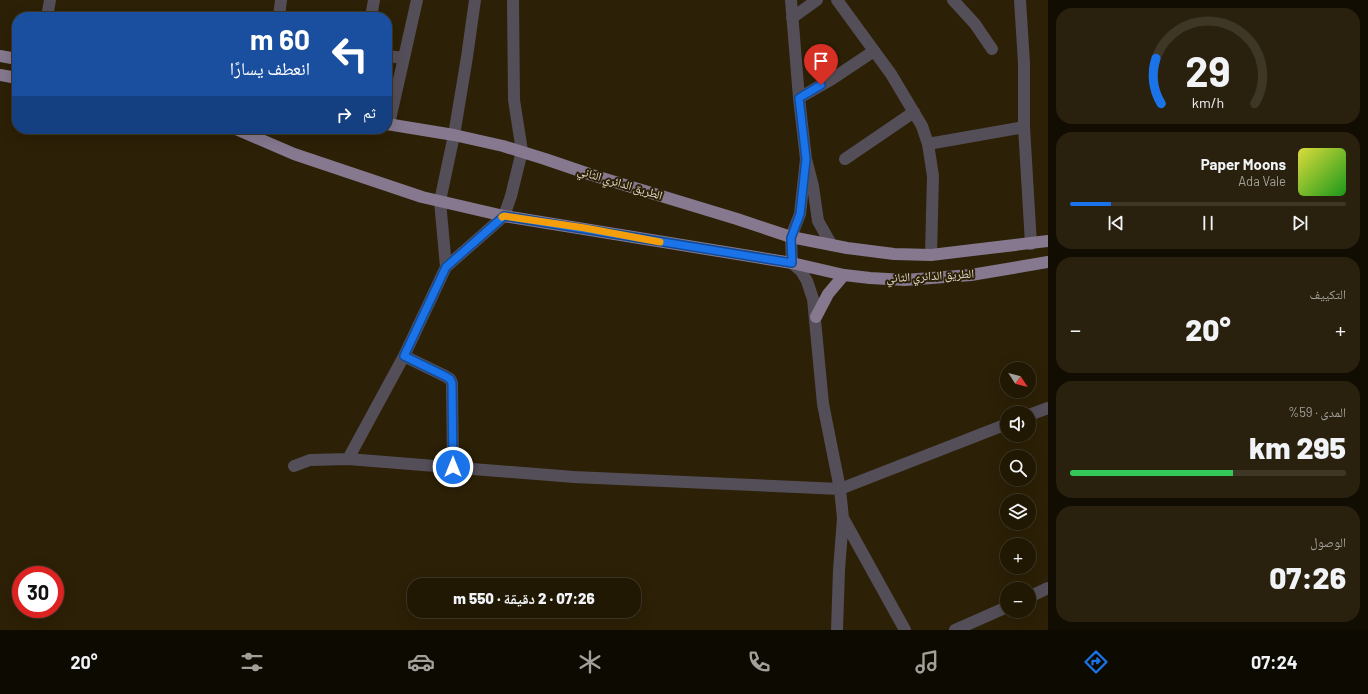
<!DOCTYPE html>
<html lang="ar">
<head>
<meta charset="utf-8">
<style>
  body { margin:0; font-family:Barlow,"Noto Naskh Arabic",sans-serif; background:#29210e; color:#f1f3f6; direction:rtl; height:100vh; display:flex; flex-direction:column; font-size:15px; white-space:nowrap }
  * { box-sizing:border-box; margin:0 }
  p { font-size:13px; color:#a2a09a }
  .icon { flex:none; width:22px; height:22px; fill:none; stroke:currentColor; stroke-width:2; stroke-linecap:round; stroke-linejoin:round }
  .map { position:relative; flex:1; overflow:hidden; direction:ltr }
  .drawer { display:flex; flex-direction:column; gap:8px; padding:8px; background:#120d02; width:320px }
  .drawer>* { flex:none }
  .top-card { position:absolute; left:12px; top:12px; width:380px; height:122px; border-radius:16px; box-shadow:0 4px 16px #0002,0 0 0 1px #3e3726; direction:rtl; background:#1a4fa0; color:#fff; overflow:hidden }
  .needle { width:26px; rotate:126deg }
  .tools { position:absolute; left:1000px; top:362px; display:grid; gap:8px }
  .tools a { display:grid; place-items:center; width:36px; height:36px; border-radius:50%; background:#211804; box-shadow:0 4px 16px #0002,0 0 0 1px #3e3726; font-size:20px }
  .speed { position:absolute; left:12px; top:566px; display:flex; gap:8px; font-size:20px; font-weight:700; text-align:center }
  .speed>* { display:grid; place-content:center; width:52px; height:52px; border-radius:50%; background:#211804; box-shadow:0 4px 16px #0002,0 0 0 1px #3e3726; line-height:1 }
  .speed .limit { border:6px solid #d22; background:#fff; color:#111 }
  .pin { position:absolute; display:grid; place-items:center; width:34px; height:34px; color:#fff; margin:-41px -17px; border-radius:50% 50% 50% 0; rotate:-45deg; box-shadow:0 0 4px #0007 }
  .pin .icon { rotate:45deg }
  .me { position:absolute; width:44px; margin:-22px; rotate:0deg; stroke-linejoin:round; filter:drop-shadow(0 0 3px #0008) }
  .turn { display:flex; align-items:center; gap:14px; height:84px; padding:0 16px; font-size:18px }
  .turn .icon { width:52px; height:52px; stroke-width:2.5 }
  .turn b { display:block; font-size:28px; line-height:34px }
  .then { display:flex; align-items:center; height:38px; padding:0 16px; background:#0003; gap:8px; font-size:15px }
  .big { font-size:30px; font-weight:800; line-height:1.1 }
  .drawer .widget { flex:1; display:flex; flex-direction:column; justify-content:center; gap:6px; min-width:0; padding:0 14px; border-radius:16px; background:#29210e }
  .drawer .dial { align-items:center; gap:0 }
  .dial svg { height:104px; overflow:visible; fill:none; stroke:#3e3726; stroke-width:7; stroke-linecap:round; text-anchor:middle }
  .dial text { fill:#f1f3f6; stroke:none }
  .song { display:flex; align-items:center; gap:12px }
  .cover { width:48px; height:48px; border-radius:6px; background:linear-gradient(135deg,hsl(60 70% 55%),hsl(120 70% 35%)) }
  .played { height:4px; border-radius:2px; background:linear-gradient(90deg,#1a73e8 15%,#3e3726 15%) }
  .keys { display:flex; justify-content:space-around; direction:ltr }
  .heat { display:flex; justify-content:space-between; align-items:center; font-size:22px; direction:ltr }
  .charge { height:6px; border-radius:3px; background:linear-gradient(90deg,#34c759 59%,#3e3726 0) }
  .trip { position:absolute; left:407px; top:578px; width:234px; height:40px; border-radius:16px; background:#211804; box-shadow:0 4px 16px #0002,0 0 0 1px #3e3726; font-weight:800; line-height:40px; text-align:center; direction:rtl }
  .tab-bar { display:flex; height:64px; justify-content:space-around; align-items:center; background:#0d0a02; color:#a2a09a }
  .tab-bar .icon { width:28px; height:28px }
  .tab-bar .selected { color:#1a73e8 }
  .tab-bar b { font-size:18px; color:#f1f3f6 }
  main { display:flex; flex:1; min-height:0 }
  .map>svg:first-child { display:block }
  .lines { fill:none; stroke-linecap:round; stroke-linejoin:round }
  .minor { stroke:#544e59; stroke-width:12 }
  .major { stroke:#85788f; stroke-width:12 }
  .route-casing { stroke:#114b97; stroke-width:10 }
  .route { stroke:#1a73e8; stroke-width:7 }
  .slow { stroke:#f59e0b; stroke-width:7 }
  .labels { text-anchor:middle; stroke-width:4; stroke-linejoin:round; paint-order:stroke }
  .street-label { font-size:12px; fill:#e3dccc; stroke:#2c2006 }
</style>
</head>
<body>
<main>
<section class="drawer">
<div class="widget dial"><svg viewBox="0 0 100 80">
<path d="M14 69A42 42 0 1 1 86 69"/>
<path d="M14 69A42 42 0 0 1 10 34" stroke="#1a73e8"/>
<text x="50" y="56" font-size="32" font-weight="700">29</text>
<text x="50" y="72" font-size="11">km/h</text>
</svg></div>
<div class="widget">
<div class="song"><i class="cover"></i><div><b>Paper Moons</b><p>Ada Vale</p></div></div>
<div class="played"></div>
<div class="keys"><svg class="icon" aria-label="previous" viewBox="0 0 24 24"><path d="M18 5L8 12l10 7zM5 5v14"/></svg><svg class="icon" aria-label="pause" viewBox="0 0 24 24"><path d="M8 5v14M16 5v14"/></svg><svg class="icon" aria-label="next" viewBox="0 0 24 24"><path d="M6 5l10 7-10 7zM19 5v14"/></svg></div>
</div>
<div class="widget"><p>التكييف</p>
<div class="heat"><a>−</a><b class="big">20°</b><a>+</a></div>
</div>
<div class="widget"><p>المدى · 59%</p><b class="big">295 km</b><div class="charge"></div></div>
<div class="widget"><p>الوصول</p><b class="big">07:26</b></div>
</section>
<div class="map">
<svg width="1048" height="630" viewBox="0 0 1048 630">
  <rect width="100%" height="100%" fill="#2c2006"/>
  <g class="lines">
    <path class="minor" d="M 791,0 L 799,98 L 806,159 L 813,186 L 818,221 L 831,244
      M 837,0 L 891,74 L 922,126 L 928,144 L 933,176 L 931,255
      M 953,0 L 975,24 L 992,49
      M 1020,0 L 1024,63 L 1024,127 L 1031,244
      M 47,17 L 50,0
      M 279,17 L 281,0
      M 371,17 L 374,0
      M 792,18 L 817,0
      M 387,56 L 404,58
      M 799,98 L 832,79 L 874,51
      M 389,124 L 417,0
      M 928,144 L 1024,127
      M 806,159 L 800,214 L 791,237 L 792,263 L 801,271 L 807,281 L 813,299 L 823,404 L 840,489 L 843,518 L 839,570 L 837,630
      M 845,159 L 914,112
      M 446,267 L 440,201 L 454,135 L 467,57 L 475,0
      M 404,356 L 445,376 L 450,379 L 452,383 L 453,467
      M 1029,415 L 1048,408
      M 348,459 L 404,356 L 446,267 L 504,216 L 511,196 L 522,151 L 514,100 L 513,0
      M 294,466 L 310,460 L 348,459 L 574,477 L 840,489 L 1007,424
      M 843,518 L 905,630
      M 1029,597 L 1048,588
      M 955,630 L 1007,607"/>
    <path class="major" d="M 0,56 L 17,59
      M 0,75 L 17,78
      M 387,124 L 454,135 L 503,146 L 545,159 L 592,175 L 737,219 L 791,237 L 847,248 L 894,254 L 931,255 L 1048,241
      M 236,129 L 294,154 L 422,197 L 504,216 L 792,263 L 844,275 L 870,278 L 905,280 L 971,275 L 1048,262
      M 816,317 L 828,294 L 844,275"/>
  </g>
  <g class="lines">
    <g class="route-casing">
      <path id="route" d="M 453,467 L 452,383 L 450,379 L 445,376 L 404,356 L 446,267 L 504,216 L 792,263 L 791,238 L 800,214 L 806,159 L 799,98 L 821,85"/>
    </g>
    <use href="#route" class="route"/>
    <path class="slow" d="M 502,217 L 504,216 L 585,228 L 660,242"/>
  </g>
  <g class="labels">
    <g class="street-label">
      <text transform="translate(620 183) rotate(17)" y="4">الطريق الدائري الثاني</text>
      <text transform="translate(930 276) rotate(-3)" y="4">الطريق الدائري الثاني</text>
    </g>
  </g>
</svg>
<div class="tools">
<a><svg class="needle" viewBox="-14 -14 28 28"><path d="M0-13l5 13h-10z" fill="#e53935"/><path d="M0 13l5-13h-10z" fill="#a2a09a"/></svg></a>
<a><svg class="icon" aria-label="sound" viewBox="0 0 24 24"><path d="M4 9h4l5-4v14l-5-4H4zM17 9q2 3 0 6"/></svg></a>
<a><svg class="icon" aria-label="search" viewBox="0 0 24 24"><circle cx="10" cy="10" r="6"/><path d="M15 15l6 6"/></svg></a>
<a><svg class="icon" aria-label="layers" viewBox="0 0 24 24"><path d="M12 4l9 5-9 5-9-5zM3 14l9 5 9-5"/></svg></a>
<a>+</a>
<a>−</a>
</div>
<div class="speed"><div class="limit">30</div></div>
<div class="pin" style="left:821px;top:85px;background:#d93025"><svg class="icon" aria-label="arrive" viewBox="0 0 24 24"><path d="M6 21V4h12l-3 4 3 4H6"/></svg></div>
<svg class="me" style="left:453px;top:467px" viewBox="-20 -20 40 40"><circle r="17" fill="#1a73e8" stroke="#fff" stroke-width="3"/><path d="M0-11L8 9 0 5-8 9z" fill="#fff"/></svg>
<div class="trip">07:26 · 2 دقيقة · 550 m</div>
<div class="top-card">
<div class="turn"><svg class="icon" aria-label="left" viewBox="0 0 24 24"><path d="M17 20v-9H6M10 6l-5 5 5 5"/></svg><div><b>60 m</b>انعطف يسارًا</div></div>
<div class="then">ثم<svg class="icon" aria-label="right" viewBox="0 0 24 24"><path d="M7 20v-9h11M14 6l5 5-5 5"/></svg></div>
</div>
</div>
</main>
<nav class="tab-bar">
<b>07:24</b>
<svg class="icon selected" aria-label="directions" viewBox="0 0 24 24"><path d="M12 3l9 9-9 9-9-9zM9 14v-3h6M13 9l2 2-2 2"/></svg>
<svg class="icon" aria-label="music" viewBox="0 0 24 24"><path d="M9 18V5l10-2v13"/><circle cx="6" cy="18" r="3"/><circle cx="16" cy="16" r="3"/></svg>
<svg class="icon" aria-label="phone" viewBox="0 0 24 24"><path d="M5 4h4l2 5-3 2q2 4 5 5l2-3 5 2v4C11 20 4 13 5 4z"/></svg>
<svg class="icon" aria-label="climate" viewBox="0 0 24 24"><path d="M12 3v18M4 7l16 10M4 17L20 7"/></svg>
<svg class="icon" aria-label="car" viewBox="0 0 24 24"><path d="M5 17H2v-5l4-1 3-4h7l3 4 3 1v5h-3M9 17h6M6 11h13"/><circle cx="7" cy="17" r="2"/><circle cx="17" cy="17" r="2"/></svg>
<svg class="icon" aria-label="filters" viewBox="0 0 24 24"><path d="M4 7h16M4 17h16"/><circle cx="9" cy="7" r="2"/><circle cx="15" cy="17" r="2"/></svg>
<b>20°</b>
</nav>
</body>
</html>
